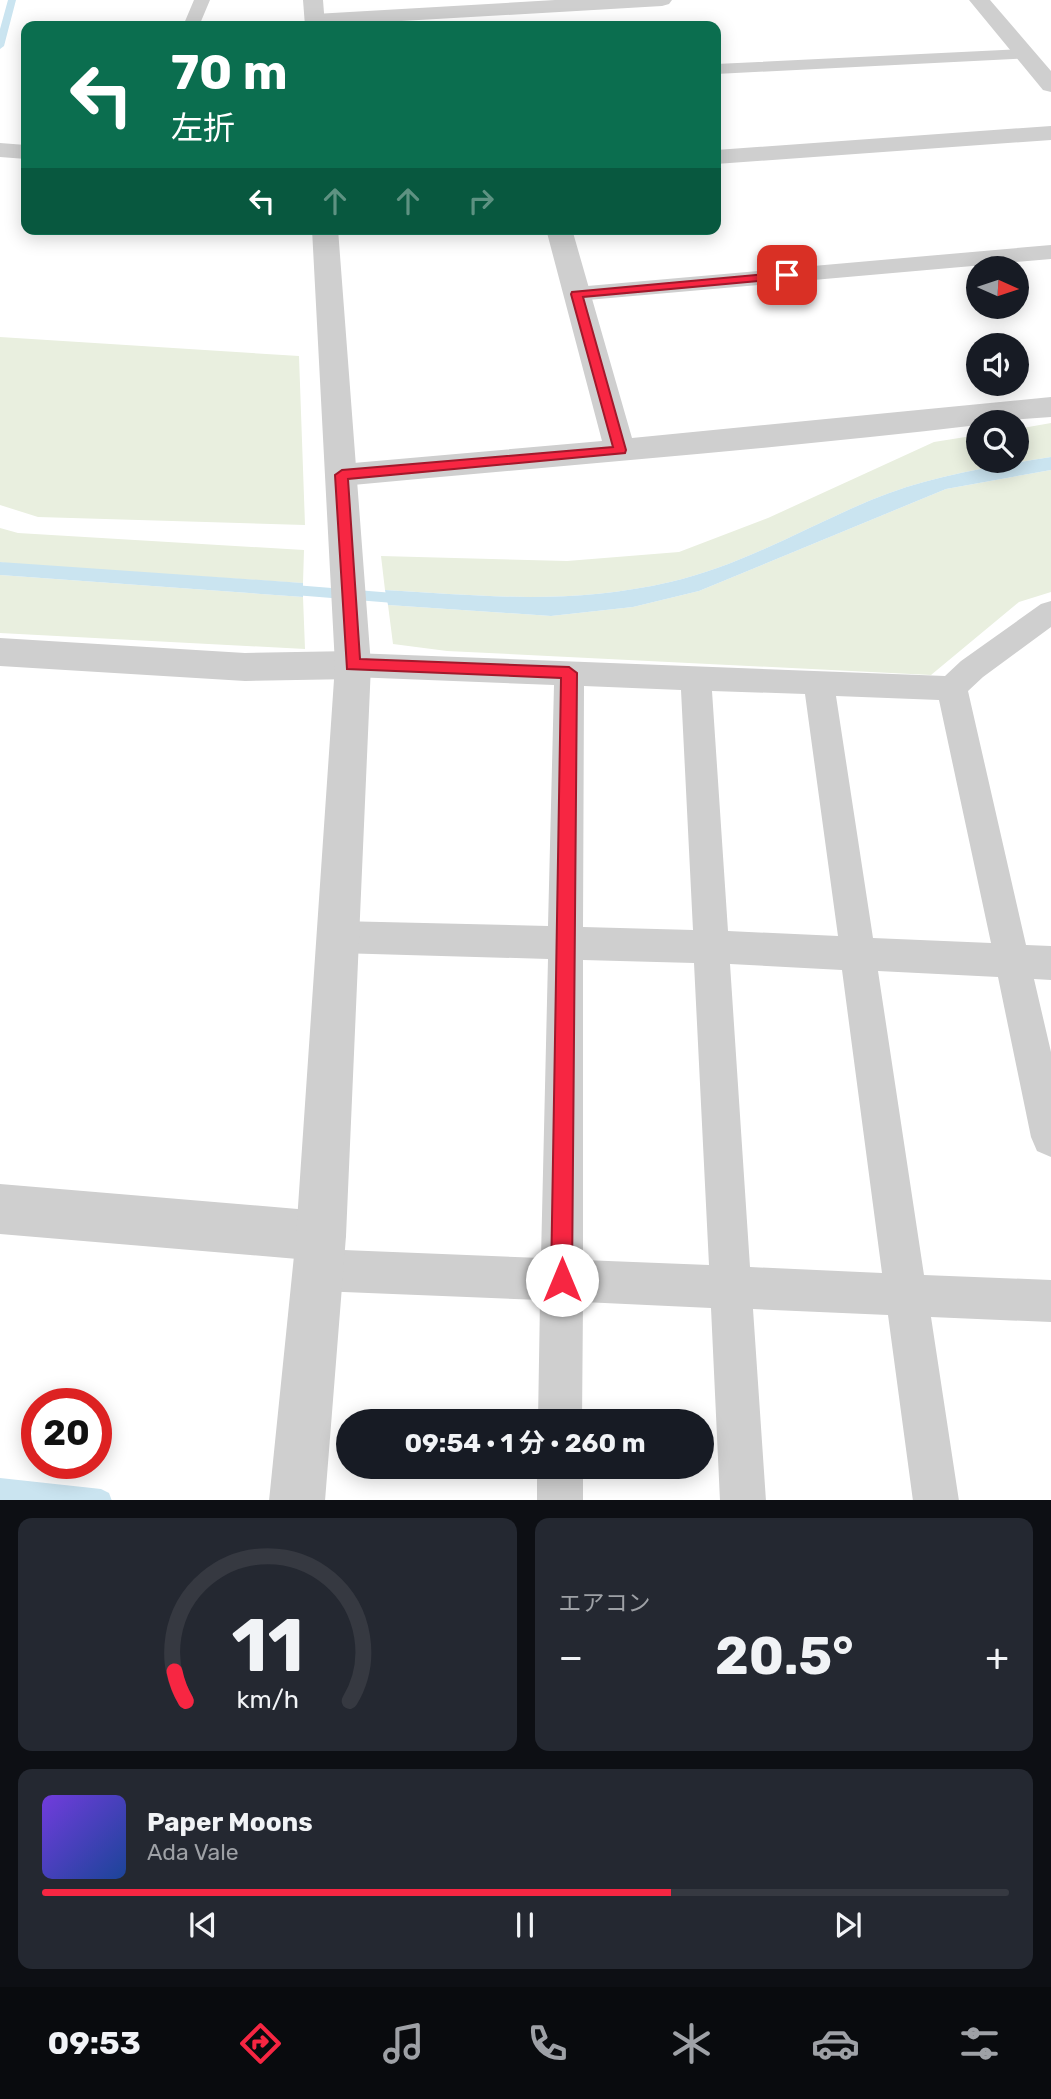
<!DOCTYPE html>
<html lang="ja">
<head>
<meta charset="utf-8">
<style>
  body { margin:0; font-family:Rubik,"Noto Sans JP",sans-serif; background:#242831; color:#f1f3f6; height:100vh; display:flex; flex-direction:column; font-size:26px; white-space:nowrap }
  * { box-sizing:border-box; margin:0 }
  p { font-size:23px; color:#9ea1a6 }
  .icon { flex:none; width:38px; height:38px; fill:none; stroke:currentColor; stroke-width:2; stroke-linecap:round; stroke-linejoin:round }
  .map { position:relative; height:1500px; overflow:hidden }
  .side { display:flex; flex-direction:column; gap:18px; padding:18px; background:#0d0f14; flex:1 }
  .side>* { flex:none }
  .hud { position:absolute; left:21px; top:21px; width:700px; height:214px; border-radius:14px; box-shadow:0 4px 18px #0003; background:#0b6e4f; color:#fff; overflow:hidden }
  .needle { width:46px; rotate:93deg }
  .buttons { position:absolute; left:966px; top:256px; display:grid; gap:14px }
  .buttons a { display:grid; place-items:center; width:63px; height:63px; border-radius:50%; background:#171b24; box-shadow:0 4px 18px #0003; font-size:35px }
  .speed { position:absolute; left:21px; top:1388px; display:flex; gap:14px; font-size:35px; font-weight:700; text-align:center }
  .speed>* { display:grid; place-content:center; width:91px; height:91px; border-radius:50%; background:#171b24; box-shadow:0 4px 18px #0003; line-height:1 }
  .speed .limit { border:10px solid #d22; background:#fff; color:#111 }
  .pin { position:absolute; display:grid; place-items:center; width:60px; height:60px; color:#fff; margin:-30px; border-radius:14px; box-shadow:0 4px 10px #0006 }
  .me { position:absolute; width:77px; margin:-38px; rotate:0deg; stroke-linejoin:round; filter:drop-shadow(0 0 5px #0008) }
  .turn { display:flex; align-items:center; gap:24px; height:147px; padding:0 35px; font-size:32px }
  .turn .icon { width:91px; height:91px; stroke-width:2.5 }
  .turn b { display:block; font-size:49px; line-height:60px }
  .lanes { display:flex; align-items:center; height:66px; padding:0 35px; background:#0003; justify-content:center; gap:35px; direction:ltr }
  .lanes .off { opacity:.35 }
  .big { font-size:52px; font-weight:700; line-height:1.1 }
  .side .card { flex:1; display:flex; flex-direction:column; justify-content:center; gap:10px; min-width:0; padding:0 24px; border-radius:14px; background:#242831 }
  .side .dial { align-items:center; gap:0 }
  .dial svg { height:182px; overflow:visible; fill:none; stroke:#363941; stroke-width:7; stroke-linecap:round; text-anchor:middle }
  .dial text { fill:#f1f3f6; stroke:none }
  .song { display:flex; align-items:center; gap:21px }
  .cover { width:84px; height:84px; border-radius:10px; background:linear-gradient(135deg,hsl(260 70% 55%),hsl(220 70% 35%)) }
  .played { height:7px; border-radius:4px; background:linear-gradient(90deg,#f72642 65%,#363941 65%) }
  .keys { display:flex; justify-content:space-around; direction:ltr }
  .heat { display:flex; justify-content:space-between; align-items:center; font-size:38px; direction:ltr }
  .side .tiles { flex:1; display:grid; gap:18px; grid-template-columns:1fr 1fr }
  .card:last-child { grid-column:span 2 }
  .trip { position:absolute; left:336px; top:1409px; width:378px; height:70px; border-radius:35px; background:#171b24; box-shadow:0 4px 18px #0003; font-weight:700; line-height:70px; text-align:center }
  .tabs { display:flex; height:112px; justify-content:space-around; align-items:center; background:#090b0e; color:#9ea1a6 }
  .tabs .icon { width:49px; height:49px }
  .tabs .active { color:#f72642 }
  .tabs b { font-size:32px; color:#f1f3f6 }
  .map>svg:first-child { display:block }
  .green { fill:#e9efdf }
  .water { fill:#cae4f0 }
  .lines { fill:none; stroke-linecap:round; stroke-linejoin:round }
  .stream { fill:#cae4f0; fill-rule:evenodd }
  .service { fill:#cfcfcf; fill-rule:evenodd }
  .minor { fill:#cfcfcf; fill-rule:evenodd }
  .tertiary { fill:#cfcfcf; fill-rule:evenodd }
  .route { fill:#f72642; stroke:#a1192b; stroke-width:2 }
</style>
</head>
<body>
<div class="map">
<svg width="1051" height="1501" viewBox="0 0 1051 1501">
  <rect width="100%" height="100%" fill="#fff"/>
  <path class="green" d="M 0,337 L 299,356 L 305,525 L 38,517 L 0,505 Z
    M 1051,423 L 1051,457 C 990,467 928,476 871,500 C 804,528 741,566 670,582 C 570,605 486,596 385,590 L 381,556 L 567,561 L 679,552 L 768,518 L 934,442 L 978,435 L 978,460 L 1017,460 L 1017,429 Z
    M 1051,470 L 1051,592 L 1019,602 L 931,675 L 447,651 L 393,644 L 388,605 L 551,616 L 633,607 L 699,591 L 946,489 Z
    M 0,528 L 18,533 L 304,550 L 303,583 L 16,565 L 0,562 Z
    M 0,575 L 303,597 L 305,649 L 0,633 Z"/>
  <path class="water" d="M 1051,457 L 1051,470 L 946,489 L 699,591 L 633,607 L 551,616 L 388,605 L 385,590 C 486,596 570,605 670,582 C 741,566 804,528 871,500 C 928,476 990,467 1051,457 Z
    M 0,562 L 303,583 L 303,597 L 0,575 Z"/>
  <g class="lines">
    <path class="stream" d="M 8,0 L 16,0 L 4,46 L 0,49 L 0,29 Z
      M 282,584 L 406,594 L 413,599 L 406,604 L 282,594 L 275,589 Z
      M 0,1478 L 101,1489 L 109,1493 L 112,1501 L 0,1501 Z"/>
    <path class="service" d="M 194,0 L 210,0 L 199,26 L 183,26 Z
      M 1025,49 L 1031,50 L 1034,54 L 1031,58 L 716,74 L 716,64 Z
      M 1051,245 L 1051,259 L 576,301 L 568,299 L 565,294 L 568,289 L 576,287 Z
      M 1051,601 L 1051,627 L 983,677 L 968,691 L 1026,945 L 1051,946 L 1051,980 L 1034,979 L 1051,1052 L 1051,1157 L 1037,1151 L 1031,1137 L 998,977 L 878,971 L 924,1275 L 1051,1280 L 1051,1322 L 931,1317 L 959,1501 L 913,1501 L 888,1315 L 753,1309 L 766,1501 L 720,1501 L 711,1308 L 583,1302 L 582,1421 L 538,1421 L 540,1300 L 319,1291 L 304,1285 L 298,1270 L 304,1255 L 319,1249 L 541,1258 L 548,959 L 338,953 L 326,949 L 320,937 L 326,925 L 338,921 L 548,926 L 554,685 L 353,677 L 342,673 L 338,665 L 342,657 L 353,653 L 945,676 L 961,661 L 1041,604 ZM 584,686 L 681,690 L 693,930 L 583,927 ZM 712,691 L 805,694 L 838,936 L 728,931 ZM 836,696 L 939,700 L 991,943 L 873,938 ZM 583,960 L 694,963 L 709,1265 L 583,1260 ZM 730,964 L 842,970 L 882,1273 L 750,1267 Z
      M 537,1466 L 583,1466 L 583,1501 L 537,1501 Z"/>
    <path class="minor" d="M 555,0 L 672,0 L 669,4 L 662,6 L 315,26 L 308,24 L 305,20 L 308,16 L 315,14 Z
      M 969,0 L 990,0 L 1051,71 L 1051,92 L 1043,90 Z
      M 1051,126 L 1051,140 L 716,164 L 716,150 Z
      M 0,143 L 26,145 L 26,159 L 0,157 Z
      M 546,229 L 572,229 L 632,438 L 1051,397 L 1051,417 L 978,422 L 978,425 C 767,450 554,466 342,486 L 331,483 L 326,475 L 331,467 L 342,464 L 602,441 Z
      M 0,638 L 245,653 L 353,651 L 366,655 L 371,665 L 366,675 L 353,679 L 245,681 L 0,666 Z
      M 0,1184 L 321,1211 L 339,1218 L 346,1236 L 339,1254 L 321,1261 L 0,1234 Z"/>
    <path class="tertiary" d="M 303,0 L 323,0 L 325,26 L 305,26 Z
      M 312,229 L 338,229 L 371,665 L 346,1236 L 325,1501 L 269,1501 L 296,1236 L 335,665 Z"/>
  </g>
  <path class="route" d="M 787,272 L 793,275 L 791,278 L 583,297 L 626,450 L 625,453 L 348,479 L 360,659 L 569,667 L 577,673 L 572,1280 L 569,1287 L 562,1290 L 554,1287 L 551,1280 L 561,678 L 347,669 L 335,475 L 342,470 L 613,447 L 571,294 L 572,292 Z"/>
</svg>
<div class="buttons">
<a><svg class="needle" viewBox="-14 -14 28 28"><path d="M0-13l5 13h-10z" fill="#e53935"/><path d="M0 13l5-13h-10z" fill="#9ea1a6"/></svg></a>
<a><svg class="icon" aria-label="sound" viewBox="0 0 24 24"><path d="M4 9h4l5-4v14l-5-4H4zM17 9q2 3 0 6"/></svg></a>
<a><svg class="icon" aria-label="search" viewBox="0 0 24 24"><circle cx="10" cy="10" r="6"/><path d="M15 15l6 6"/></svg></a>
</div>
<div class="speed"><div class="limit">20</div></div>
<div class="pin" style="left:787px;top:275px;background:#d93025"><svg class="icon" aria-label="arrive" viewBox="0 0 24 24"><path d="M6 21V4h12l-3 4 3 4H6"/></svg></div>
<svg class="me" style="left:562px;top:1280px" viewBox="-20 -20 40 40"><circle r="19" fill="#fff"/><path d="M0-13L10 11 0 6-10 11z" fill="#f72642"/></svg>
<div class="trip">09:54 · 1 分 · 260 m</div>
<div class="hud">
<div class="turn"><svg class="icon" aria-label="left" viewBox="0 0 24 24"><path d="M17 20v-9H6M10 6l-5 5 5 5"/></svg><div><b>70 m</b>左折</div></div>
<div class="lanes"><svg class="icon" aria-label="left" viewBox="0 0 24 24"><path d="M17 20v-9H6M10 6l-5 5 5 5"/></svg><svg class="icon off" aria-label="ahead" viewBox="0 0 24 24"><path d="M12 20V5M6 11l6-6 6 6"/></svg><svg class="icon off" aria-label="ahead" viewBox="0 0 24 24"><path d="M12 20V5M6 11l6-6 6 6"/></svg><svg class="icon off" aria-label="right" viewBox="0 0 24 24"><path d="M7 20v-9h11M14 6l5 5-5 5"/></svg></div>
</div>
</div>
<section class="side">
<div class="tiles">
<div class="card dial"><svg viewBox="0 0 100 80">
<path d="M14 69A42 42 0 1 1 86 69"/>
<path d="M14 69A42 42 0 0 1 9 56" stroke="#f72642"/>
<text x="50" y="56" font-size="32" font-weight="700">11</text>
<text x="50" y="72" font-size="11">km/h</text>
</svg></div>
<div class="card"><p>エアコン</p>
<div class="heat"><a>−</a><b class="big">20.5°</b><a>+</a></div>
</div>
<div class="card">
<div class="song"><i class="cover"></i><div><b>Paper Moons</b><p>Ada Vale</p></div></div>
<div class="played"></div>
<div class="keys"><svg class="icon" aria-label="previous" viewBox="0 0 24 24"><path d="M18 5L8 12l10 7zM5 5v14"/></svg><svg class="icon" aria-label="pause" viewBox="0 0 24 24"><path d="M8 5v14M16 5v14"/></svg><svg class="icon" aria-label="next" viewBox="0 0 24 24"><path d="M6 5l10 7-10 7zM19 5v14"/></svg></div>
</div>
</div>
</section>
<nav class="tabs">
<b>09:53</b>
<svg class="icon active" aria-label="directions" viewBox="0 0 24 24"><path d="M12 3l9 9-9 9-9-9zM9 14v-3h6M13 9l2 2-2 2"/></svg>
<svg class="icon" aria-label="music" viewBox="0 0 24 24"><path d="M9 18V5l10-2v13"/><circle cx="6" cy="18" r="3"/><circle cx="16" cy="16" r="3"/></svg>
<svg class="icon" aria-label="phone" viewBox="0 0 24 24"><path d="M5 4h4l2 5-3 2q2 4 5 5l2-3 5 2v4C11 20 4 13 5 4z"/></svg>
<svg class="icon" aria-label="climate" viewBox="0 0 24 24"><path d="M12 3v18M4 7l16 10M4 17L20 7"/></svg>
<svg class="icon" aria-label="car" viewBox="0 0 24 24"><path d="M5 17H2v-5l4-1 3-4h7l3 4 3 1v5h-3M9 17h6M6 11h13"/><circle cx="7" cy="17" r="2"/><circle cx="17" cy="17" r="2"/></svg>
<svg class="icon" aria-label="filters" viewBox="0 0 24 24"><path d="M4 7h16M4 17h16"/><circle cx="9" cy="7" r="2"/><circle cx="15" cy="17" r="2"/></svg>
</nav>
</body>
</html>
